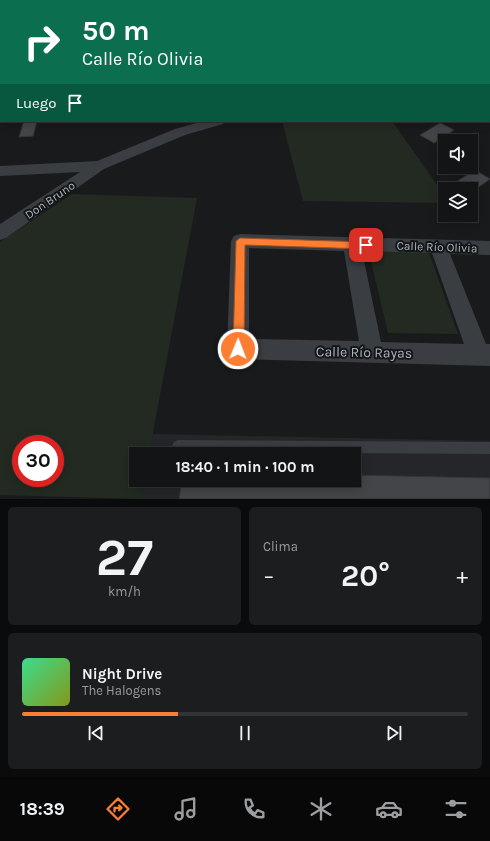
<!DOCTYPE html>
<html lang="es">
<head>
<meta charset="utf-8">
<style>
  body { margin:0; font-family:Karla,sans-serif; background:#1c1d1e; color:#f1f3f6; height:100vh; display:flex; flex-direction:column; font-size:15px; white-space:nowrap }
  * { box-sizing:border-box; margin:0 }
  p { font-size:13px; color:#9d9ea0 }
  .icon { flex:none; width:22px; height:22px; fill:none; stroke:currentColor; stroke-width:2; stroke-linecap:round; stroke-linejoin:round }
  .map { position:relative; height:499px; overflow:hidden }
  .sheet { display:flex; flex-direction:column; gap:8px; padding:8px; background:#0a0b0c; flex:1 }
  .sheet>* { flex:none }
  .hud { position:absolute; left:0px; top:0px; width:490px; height:122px; box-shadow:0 2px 10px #0003,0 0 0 1px #323334; background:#0b6e4f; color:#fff; overflow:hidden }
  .fabs { position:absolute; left:438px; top:134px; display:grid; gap:8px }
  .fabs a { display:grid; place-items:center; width:40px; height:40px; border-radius:0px; background:#131415; box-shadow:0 2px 10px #0003,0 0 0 1px #323334; font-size:20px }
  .speed { position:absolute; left:12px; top:435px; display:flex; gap:8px; font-size:20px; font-weight:700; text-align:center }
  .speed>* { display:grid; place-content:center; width:52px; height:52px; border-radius:50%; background:#131415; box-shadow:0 2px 10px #0003,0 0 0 1px #323334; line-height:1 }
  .speed .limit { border:6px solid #d22; background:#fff; color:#111 }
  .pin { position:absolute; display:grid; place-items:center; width:34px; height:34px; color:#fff; margin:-17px; border-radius:8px; box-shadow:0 2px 6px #0006 }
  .me { position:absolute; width:44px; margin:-22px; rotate:1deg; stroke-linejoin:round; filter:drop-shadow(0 0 3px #0008) }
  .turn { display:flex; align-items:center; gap:14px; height:84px; padding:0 16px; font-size:18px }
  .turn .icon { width:52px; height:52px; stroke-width:2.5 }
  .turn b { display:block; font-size:28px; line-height:34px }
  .then { display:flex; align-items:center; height:38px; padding:0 16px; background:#0003; gap:8px; font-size:15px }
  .big { font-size:30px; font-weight:700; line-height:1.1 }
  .sheet .tile { flex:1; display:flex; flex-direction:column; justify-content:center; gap:6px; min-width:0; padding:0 14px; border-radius:6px; background:#1c1d1e }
  .sheet .dial { align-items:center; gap:0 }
  .dial b { font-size:52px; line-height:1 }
  .song { display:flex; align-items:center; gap:12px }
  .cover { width:48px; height:48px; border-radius:6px; background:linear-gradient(135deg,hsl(150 70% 55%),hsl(70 70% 35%)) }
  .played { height:4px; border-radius:2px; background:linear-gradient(90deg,#fb7e32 35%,#323334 35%) }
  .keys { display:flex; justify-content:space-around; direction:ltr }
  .heat { display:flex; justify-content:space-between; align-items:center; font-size:22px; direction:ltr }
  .sheet .tiles { flex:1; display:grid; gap:8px; grid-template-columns:1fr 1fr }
  .tile:last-child { grid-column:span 2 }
  .trip { position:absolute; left:129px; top:447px; width:232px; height:40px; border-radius:0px; background:#131415; box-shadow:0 2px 10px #0003,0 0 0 1px #323334; font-weight:700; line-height:40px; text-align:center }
  .menu { display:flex; height:64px; justify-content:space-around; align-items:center; background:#080808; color:#9d9ea0 }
  .menu .icon { width:28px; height:28px }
  .menu .selected { color:#fb7e32 }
  .menu b { font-size:18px; color:#f1f3f6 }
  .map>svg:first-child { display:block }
  .built { fill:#252629 }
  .green { fill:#222a21; fill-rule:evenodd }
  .building { fill:#434549; stroke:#333538 }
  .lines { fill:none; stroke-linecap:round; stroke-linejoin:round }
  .service { fill:#3a3d41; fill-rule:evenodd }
  .minor { fill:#3a3d41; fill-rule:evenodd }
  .tertiary { fill:#3a3d41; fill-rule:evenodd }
  .route { fill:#fb7e32; stroke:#a35220 }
  .labels { text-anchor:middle; stroke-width:4; stroke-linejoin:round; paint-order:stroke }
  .street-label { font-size:12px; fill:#abb5bc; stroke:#141517 }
  .near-street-label { font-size:14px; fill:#abb5bc; stroke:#141517 }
</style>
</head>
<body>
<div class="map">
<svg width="490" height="499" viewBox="0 0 490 499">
  <rect width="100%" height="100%" fill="#191a1c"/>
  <path class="built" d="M 152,434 L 490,441 L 490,499 L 140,499 L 144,480 L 354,480 L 354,454 L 149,454 Z"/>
  <path class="green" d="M 32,0 L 279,0 L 279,1 L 13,1 Z
    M 282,121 L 392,121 L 445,196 L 445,203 L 303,201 Z
    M 72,194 L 197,198 L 149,454 L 136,454 L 136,480 L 144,480 L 140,499 L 0,495 L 0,242 ZM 21,444 L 55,444 L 55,478 L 21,478 Z
    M 368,249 L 428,250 L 458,334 L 388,333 Z"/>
  <path class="building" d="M 24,121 L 37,121 L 33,136 L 19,137 Z
    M 440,123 L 454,130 L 434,143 L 420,135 Z
    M 475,170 L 490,179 L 476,189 L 445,189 Z
    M 354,475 L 490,478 L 490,499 L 179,499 L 182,480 L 354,480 Z"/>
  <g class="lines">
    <path class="service" d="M 489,29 L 490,29 L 490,31 L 489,31 Z
      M 0,55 L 1,55 L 1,59 L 0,59 Z
      M 0,64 L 1,64 L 1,68 L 0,68 Z
      M 178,440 L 490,442 L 490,454 L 178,452 L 174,450 L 172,446 L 174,442 Z"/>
    <path class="minor" d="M 402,0 L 416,0 L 416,1 L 402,1 Z
      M 454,0 L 464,0 L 464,1 L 454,1 Z
      M 479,0 L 488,0 L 488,1 L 479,1 Z
      M 489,11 L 490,12 L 490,18 L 489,17 Z
      M 489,35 L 490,35 L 490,41 L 489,41 Z
      M 489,74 L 490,74 L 490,81 L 489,81 Z
      M 489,97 L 490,98 L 490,106 L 489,105 Z
      M 204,121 L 225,121 L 223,124 L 185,135 L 104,169 L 6,238 L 0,240 L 0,224 L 80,172 L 0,176 L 0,166 L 97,161 L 175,129 Z
      M 240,234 L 490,241 L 490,255 L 450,254 L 486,344 L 490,344 L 490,366 L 238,359 L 230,356 L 227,349 L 231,241 L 234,236 ZM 249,248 L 344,251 L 359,341 L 249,339 ZM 362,251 L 432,253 L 464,344 L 381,342 Z"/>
    <path class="tertiary" d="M 346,0 L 358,0 L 358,1 L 346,1 Z"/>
  </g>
  <path class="route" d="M 240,238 L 366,242 L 371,245 L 366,249 L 245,245 L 244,349 L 242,353 L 238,354 L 235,353 L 233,349 L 236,241 Z"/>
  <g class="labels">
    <g class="street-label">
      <text transform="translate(50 200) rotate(-34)" y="4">Don Bruno</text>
      <text transform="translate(437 247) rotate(2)" y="4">Calle Río Olivia</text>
    </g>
    <g class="near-street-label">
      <text transform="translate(364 352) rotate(1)" y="5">Calle Río Rayas</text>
    </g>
  </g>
</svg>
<div class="fabs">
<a><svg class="icon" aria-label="sound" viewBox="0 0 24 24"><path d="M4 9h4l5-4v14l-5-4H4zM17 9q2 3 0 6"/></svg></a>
<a><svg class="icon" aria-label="layers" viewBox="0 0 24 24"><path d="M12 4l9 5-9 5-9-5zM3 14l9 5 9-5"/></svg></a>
</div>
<div class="speed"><div class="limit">30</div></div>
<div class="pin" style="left:366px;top:245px;background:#d93025"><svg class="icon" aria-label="arrive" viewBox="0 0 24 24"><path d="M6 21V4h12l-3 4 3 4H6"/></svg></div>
<svg class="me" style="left:238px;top:349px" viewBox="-20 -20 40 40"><circle r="17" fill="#fb7e32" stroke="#fff" stroke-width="3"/><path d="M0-11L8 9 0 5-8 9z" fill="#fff"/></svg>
<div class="trip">18:40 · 1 min · 100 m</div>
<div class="hud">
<div class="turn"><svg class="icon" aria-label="right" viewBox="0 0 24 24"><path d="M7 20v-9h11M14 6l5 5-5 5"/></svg><div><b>50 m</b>Calle Río Olivia</div></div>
<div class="then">Luego<svg class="icon" aria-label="arrive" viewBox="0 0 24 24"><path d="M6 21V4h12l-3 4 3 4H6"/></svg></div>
</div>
</div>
<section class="sheet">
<div class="tiles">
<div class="tile dial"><b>27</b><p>km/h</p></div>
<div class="tile"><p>Clima</p>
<div class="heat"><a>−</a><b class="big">20°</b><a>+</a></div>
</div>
<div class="tile">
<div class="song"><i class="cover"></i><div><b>Night Drive</b><p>The Halogens</p></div></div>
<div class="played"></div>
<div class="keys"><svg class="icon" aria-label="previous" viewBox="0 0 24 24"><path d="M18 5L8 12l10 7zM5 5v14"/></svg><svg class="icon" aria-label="pause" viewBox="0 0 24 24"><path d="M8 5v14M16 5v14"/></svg><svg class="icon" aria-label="next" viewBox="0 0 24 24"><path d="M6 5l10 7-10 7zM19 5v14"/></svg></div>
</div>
</div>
</section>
<nav class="menu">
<b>18:39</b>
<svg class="icon selected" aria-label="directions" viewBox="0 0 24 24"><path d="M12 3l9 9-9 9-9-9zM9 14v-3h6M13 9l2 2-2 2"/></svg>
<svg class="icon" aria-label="music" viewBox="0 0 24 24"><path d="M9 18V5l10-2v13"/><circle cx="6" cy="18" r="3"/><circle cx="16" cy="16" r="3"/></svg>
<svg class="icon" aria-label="phone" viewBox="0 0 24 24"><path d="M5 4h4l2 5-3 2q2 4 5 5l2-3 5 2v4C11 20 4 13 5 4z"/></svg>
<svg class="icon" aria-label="climate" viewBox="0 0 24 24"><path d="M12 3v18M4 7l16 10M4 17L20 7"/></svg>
<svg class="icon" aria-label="car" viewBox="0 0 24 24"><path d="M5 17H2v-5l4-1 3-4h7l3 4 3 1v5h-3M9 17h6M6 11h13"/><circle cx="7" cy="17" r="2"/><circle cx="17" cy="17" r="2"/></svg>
<svg class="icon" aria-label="filters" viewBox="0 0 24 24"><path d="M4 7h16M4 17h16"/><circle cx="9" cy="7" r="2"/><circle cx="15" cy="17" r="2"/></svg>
</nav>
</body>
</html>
